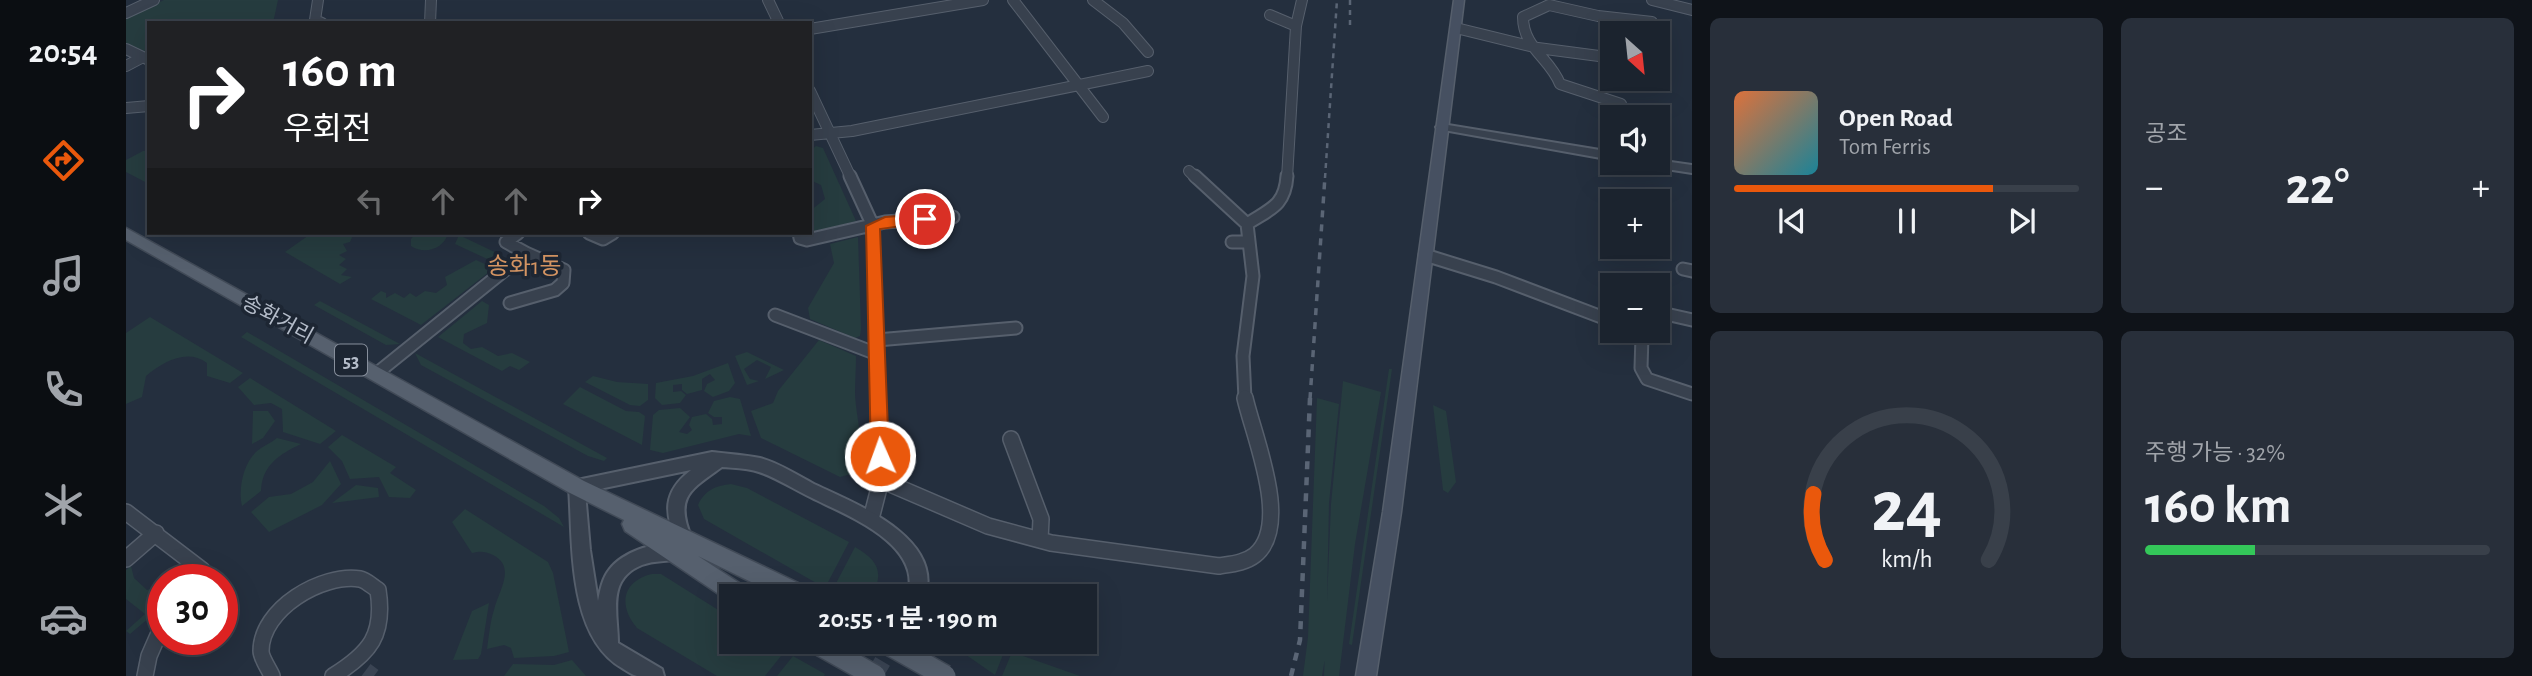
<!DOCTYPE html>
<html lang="ko">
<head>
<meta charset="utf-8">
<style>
  body { margin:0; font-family:"Alegreya Sans","Noto Sans KR",sans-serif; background:#282f3a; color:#f1f3f6; height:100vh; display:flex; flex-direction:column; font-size:26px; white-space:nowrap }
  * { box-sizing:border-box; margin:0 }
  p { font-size:23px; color:#a0a4aa }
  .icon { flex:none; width:38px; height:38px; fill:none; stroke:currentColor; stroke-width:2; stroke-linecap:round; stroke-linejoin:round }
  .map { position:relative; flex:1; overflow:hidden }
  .sheet { display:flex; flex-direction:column; gap:18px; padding:18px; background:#0f1319; width:840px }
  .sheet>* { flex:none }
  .top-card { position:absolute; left:21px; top:21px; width:665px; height:214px; border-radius:0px; box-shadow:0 7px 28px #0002,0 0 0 2px #39404a; background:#202124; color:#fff; overflow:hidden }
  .needle { width:46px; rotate:153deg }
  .tools { position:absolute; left:1474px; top:21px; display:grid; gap:14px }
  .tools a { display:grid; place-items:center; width:70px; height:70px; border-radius:0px; background:#1b232e; box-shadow:0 7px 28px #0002,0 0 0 2px #39404a; font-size:35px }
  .speed { position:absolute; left:21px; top:564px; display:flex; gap:14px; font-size:35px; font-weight:700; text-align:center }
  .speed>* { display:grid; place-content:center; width:91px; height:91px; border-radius:50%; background:#1b232e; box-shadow:0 7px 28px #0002,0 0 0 2px #39404a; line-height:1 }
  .speed .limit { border:10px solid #d22; background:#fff; color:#111 }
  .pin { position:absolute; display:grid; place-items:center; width:60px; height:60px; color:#fff; margin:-30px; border:4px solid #fff; border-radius:50%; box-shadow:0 2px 7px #0007 }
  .me { position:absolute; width:77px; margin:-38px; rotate:358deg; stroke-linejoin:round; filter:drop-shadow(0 0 5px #0008) }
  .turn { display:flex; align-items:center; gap:24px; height:147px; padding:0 21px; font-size:32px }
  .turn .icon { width:91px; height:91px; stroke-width:2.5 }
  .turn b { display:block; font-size:49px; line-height:60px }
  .lanes { display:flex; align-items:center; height:66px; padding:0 21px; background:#0003; justify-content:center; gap:35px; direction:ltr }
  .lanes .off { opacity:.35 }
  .big { font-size:52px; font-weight:700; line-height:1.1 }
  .sheet .tile { flex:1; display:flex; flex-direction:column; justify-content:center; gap:10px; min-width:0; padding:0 24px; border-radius:10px; background:#282f3a }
  .sheet .dial { align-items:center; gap:0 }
  .dial svg { height:182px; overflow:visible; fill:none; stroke:#39404a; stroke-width:7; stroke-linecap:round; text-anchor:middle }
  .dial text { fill:#f1f3f6; stroke:none }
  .song { display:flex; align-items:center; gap:21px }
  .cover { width:84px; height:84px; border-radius:10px; background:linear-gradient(135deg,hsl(20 70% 55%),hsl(190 70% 35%)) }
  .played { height:7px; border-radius:4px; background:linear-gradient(90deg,#ea580c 75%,#39404a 75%) }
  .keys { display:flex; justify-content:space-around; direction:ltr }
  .heat { display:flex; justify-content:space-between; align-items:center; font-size:38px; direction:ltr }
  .charge { height:10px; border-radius:5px; background:linear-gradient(90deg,#34c759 32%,#39404a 0) }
  .sheet .tiles { flex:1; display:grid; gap:18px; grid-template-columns:repeat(2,1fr) }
  .trip { position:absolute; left:593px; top:584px; width:378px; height:70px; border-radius:0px; background:#1b232e; box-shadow:0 7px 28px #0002,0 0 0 2px #39404a; font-weight:700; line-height:70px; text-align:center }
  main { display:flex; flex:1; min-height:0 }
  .menu { display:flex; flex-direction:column; width:126px; justify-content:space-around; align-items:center; background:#0b0e12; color:#a0a4aa }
  .menu .icon { width:49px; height:49px }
  .menu .on { color:#ea580c }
  .menu b { font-size:32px; color:#f1f3f6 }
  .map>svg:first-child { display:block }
  .green { fill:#263c3f }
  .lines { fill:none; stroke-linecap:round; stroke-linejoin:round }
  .minor-tunnel { stroke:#3a4453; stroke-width:15; stroke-dasharray:15 7; stroke-linecap:butt }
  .tertiary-tunnel { stroke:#3a4453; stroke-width:17; stroke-dasharray:17 8; stroke-linecap:butt }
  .minor-far2-casing { stroke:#565f6c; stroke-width:12 }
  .minor-far1-casing { stroke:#565f6c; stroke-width:15 }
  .minor-casing { stroke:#565f6c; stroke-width:18 }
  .tertiary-casing { stroke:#565f6c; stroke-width:4 }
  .secondary-casing { stroke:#565f6c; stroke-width:3 }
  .primary-casing { stroke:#414a57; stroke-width:3 }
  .minor-far2 { stroke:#38414e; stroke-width:10 }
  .minor-far1 { stroke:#38414e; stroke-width:11 }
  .minor { stroke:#38414e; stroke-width:15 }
  .tertiary { fill:#38414e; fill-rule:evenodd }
  .secondary { fill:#465061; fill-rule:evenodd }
  .primary { fill:#56606e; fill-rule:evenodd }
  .rail-far2 { stroke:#5a6575; stroke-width:2.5; stroke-dasharray:5 5; stroke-linecap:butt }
  .rail-far1 { stroke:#5a6575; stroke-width:3.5; stroke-dasharray:7 7; stroke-linecap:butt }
  .rail { stroke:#5a6575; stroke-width:4.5; stroke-dasharray:8 8; stroke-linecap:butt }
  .primary-bridge-casing { stroke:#414a57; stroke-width:24; stroke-linecap:butt }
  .primary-bridge { stroke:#56606e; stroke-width:21 }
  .route { fill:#ea580c; stroke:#983908; stroke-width:2 }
  .labels { text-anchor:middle; stroke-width:7; stroke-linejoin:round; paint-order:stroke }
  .shield { fill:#1d2633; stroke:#878f9c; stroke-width:2 }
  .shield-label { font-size:19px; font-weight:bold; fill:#b4bcc9 }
  .street-label { font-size:21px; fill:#b4bcc9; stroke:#1d2633 }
  .quarter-label { font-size:24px; fill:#d59563; stroke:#1d2633 }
</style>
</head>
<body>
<main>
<nav class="menu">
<b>20:54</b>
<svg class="icon on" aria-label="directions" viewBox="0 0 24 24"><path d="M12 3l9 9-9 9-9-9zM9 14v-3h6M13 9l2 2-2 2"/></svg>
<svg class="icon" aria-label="music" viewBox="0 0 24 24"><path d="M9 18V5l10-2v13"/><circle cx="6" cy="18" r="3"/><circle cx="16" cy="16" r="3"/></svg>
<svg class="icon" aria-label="phone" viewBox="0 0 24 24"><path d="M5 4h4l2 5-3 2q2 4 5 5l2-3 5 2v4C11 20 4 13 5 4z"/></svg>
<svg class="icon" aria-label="climate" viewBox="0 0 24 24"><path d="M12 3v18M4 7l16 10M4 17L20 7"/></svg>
<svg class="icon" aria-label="car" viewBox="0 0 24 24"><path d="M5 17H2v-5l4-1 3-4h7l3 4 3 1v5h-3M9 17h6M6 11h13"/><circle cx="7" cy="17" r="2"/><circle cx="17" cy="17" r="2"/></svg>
</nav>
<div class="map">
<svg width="1566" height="676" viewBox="0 0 1566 676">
  <rect width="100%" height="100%" fill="#242f3e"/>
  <path class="green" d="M 38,0 L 152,0 L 147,23 L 23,23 L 23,53 L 0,43 L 0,18 Z
    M 690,146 L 697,148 L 730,221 L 688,232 L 684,232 L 684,211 L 699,199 L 695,185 L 684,180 L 684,151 Z
    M 17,151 L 23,151 L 23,184 L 0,172 L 0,160 Z
    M 186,233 L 239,233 L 227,235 L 224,242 L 217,244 L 221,251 L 213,255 L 220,259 L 213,265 L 221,269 L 215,275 L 226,277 L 214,284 L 159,252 Z
    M 290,233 L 322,233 L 322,234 C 317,249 299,255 285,246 L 285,239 Z
    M 333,235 L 377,256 L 377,260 L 372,264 L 329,244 Z
    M 732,237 L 735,329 L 734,336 L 729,338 L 684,319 L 682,308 L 708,263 L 704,244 Z
    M 350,260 L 368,268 L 295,325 L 245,299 L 255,291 L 260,293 L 260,298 L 269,293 L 278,298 L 284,293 L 290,297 L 299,291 L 310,293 L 321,285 L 319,277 Z
    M 194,301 L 274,344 L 260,345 L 188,305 Z
    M 356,301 L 363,305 L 361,323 L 338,334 L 337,343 L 345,349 L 356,347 L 372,356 L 386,353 L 404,362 L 393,370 L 384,366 L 376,371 L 312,337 Z
    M 24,317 L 117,373 L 104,383 L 81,376 L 81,363 C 61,348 37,362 20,376 L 16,397 L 0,404 L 0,333 Z
    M 121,332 L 418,506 L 433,518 L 438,527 L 115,337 Z
    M 693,340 L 730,356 C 730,368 729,381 729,394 C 730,420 742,452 725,474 L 714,477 L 635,438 L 625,411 L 647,403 L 652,391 Z
    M 621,352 L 658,370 L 639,379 L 645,367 L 631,360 L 618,369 L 624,379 L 633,381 L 621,385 L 609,356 Z
    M 289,353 L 481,458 L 478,461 L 462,456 L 295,365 Z
    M 602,363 L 609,383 L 603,391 L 587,397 L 578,391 L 581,384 L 589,380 L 584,374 L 576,379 L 576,390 L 561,394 L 556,390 L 556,384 L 547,385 L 547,392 L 555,391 L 560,395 L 554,403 L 536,405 L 529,398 L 530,383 L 567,376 Z
    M 1263,369 L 1266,369 L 1226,645 L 1223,644 Z
    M 467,376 L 491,382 L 522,384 L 522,400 L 514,406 L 504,405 L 459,382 Z
    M 124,378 L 210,431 L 194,444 L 157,432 L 156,409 L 145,403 L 128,405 L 112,387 Z
    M 1217,381 L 1255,392 L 1229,544 L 1213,676 L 1198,676 L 1205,504 Z
    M 454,387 L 500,411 L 513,412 L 519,416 L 516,445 L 437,404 Z
    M 604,397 L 614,399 L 625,436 L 613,434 L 537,453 L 524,450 L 527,415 L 533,410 L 554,408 L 564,417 L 553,432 L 561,434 L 566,430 L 563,425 L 566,417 L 580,414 L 586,419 L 587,425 L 596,424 L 596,417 L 588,417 L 582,413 L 588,401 Z
    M 1191,398 L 1213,404 L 1203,503 L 1200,652 L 1196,676 L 1177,676 L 1182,637 Z
    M 1307,405 L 1320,411 L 1330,482 L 1322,493 L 1317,490 Z
    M 127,411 L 142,411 L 149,421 L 137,438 L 126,444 Z
    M 216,435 L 270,467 L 264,473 L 290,490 L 284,498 L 263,497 L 253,477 L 224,479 L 216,461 L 202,447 Z
    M 151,438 L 175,444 C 154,454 136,465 135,491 L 116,506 C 112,490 117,463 131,451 C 137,446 145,443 151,438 Z
    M 204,461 L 215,484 L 196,505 L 143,532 L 125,512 L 143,497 L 165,494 L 187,482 Z
    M 605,484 L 621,488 L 723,542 L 699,588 L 578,519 L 572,505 C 579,490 589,486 605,484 Z
    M 230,485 L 252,488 L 253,497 L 206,503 Z
    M 339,509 L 422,562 L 427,573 L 443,652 L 428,656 L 388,658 L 385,648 L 378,645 L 361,649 C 363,636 364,622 368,610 C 372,592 391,567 367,555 C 358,551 355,551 346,553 L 326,522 Z
    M 729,547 C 752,560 759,573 745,597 L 717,597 L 706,591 Z
    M 5,566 L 8,578 L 21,590 L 37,585 L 37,606 L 4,634 L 0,631 L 19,614 L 0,599 L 0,570 Z
    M 526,574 L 535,574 L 605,618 L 606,642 L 645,642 L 659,651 L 639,676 L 591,676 L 511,628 C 492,606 496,581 526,574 Z
    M 363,603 L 355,654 L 352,659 L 327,660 L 346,611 Z
    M 829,642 L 870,642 L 880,647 L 869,675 L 833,650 Z
    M 886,652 L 954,676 L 876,676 Z
    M 667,656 L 699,674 L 698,676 L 651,676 Z
    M 446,660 L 460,676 L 378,676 L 387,664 L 428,665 Z"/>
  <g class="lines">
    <path class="minor-tunnel" d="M 240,670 L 248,676"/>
    <path class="tertiary-tunnel" d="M 748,676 L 768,642"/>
    <g class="minor-far2-casing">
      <path id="minor-far2" d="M 192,0 L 189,20 L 196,23
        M 642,0 L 653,23
        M 887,0 L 977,117
        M 967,0 L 997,23 L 1022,52
        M 1526,0 L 1566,10
        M 0,13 L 28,0
        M 1144,15 L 1170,26
        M 304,23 L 305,0
        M 1330,28 L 1412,48 L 1473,56
        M 684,29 L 857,0
        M 0,49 L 23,60
        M 0,66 L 17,57
        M 684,91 L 725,178
        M 1495,104 L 1434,84 C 1424,58 1397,48 1397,17 L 1423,5 L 1472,16 L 1526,22
        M 0,108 L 23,106
        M 684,135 L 726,131 L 1022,71
        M 1063,171 L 1070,178
        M 1161,178 L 1170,26 L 1176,0"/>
    </g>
    <g class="minor-far1-casing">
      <path id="minor-far1" d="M 724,176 L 747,226 L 752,399
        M 1069,176 L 1121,224
        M 463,233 L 477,239 L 487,233
        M 673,233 L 674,238 L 681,240 L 759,222 L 827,217
        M 1106,242 L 1123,242
        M 1299,255 L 1370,277 L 1486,321
        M 1557,269 L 1566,271
        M 384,303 L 429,290 L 437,283 L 438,270 L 400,253
        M 1531,312 L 1566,320
        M 649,315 L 751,354
        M 1508,331 L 1516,336 L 1515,368 L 1521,379 L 1566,394
        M 751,340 L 890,328
        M 250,374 L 400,253 L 380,242 L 392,233
        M 1119,399 L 1117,356 L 1127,276 L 1121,224 C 1144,209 1159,206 1161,176"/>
    </g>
    <g class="minor-casing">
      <path id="minor" d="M 885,439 L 915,519 L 914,540
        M 755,480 L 862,526 L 925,543 L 1093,566 C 1105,564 1119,563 1129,555 C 1166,525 1127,435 1119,398
        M 0,512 L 76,570 L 75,579
        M 745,519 L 755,480 L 752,398
        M 0,559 L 30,533
        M 19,676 L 23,656 L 37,624
        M 146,676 C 143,669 135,658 135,651 C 135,609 196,573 234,579 C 240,580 247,587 252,590 C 259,635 244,653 207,676"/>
    </g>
    <g class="tertiary-casing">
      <path id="tertiary" d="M 1316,124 L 1486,152 L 1486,160 L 1312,129 L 1310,127 Z
        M 1531,160 L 1566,165 L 1566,173 L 1527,167 L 1521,163 L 1531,163 Z
        M 586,452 C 602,454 619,455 634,458 C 653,463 671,475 688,484 C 728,503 818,537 799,597 L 781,597 C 799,545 722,516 686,498 C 669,490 651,478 633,472 C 622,468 608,468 596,467 C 564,490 548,497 566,539 L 564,544 L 558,547 L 552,544 C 538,514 536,492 565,470 L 459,492 L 464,550 L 472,601 C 474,591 476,579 483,570 C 496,552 534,538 555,546 L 557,552 L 555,558 C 543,562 529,560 516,565 C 480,579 492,614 492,643 L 536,669 L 538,676 C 530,676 519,676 511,676 C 506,675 501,671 496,668 C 441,636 447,543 443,487 L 445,482 L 451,480 Z"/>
    </g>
    <g class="secondary-casing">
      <path id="secondary" d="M 1328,0 L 1338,0 L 1275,512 L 1250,676 L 1230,676 L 1257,512 Z"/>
    </g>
    <g class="primary-casing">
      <path id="primary" d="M 0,228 L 458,481 L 687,590 L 690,597 L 656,597 L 572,556 L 624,590 L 627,597 L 606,597 L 606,603 L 499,531 L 496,524 L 498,520 L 444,493 L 0,240 Z"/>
    </g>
    <use href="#minor-far2" class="minor-far2"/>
    <use href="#minor-far1" class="minor-far1"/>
    <use href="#minor" class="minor"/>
    <use href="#tertiary" class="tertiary"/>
    <use href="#secondary" class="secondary"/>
    <use href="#primary" class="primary"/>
    <path class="rail-far2" d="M 1224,0 L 1224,28
      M 1199,178 L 1211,0"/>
    <path class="rail-far1" d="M 1184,399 L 1199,176"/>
    <path class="rail" d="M 1165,676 L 1174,640 L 1184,398"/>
    <g class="primary-bridge-casing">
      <path id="primary-bridge" d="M 689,642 L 749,676
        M 759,642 L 819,676"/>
    </g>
    <use href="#primary-bridge" class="primary-bridge"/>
  </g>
  <path class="route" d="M 799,214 L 804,215 L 804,222 L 754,229 L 763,456 L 754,463 L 745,456 L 740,226 L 759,217 Z"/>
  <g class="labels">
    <rect class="shield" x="209" y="344.5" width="32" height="31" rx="5"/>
    <g class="shield-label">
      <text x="225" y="367">53</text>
    </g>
    <g class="street-label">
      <text transform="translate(152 319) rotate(29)" y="7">송화거리</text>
    </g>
    <g class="quarter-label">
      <text x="398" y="274">송화1동</text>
    </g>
  </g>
</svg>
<div class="tools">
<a><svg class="needle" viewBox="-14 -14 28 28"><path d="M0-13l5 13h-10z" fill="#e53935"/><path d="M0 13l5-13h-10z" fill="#a0a4aa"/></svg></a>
<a><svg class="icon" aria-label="sound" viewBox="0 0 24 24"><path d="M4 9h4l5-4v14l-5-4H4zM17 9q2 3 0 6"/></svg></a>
<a>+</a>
<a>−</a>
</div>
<div class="speed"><div class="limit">30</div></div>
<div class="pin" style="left:799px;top:219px;background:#d93025"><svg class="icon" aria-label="arrive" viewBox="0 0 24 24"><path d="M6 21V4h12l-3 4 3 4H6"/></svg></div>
<svg class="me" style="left:754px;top:456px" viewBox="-20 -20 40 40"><circle r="17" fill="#ea580c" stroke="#fff" stroke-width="3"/><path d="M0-11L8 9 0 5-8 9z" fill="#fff"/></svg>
<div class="trip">20:55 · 1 분 · 190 m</div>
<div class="top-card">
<div class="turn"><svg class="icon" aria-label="right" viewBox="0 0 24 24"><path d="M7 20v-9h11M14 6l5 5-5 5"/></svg><div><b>160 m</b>우회전</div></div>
<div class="lanes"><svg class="icon off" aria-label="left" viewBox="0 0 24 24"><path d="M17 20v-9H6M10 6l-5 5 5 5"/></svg><svg class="icon off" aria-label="ahead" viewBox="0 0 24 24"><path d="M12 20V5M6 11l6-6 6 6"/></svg><svg class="icon off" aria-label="ahead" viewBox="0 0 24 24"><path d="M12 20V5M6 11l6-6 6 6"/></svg><svg class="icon" aria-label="right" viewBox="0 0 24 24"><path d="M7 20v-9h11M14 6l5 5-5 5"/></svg></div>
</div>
</div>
<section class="sheet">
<div class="tiles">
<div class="tile">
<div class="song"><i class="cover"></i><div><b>Open Road</b><p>Tom Ferris</p></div></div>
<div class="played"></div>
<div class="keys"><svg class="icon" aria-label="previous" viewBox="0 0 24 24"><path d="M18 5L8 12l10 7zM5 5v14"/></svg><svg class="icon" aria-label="pause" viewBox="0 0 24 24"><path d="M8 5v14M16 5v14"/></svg><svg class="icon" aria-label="next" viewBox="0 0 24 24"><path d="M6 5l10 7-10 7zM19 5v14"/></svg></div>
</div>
<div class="tile"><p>공조</p>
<div class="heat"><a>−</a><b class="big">22°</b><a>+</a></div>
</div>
<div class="tile dial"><svg viewBox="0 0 100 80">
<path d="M14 69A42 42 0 1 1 86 69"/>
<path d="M14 69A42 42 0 0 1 9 40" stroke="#ea580c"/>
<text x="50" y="56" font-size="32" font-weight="700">24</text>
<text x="50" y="72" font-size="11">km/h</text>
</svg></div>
<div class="tile"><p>주행 가능 · 32%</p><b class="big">160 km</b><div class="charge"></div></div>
</div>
</section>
</main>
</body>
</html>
